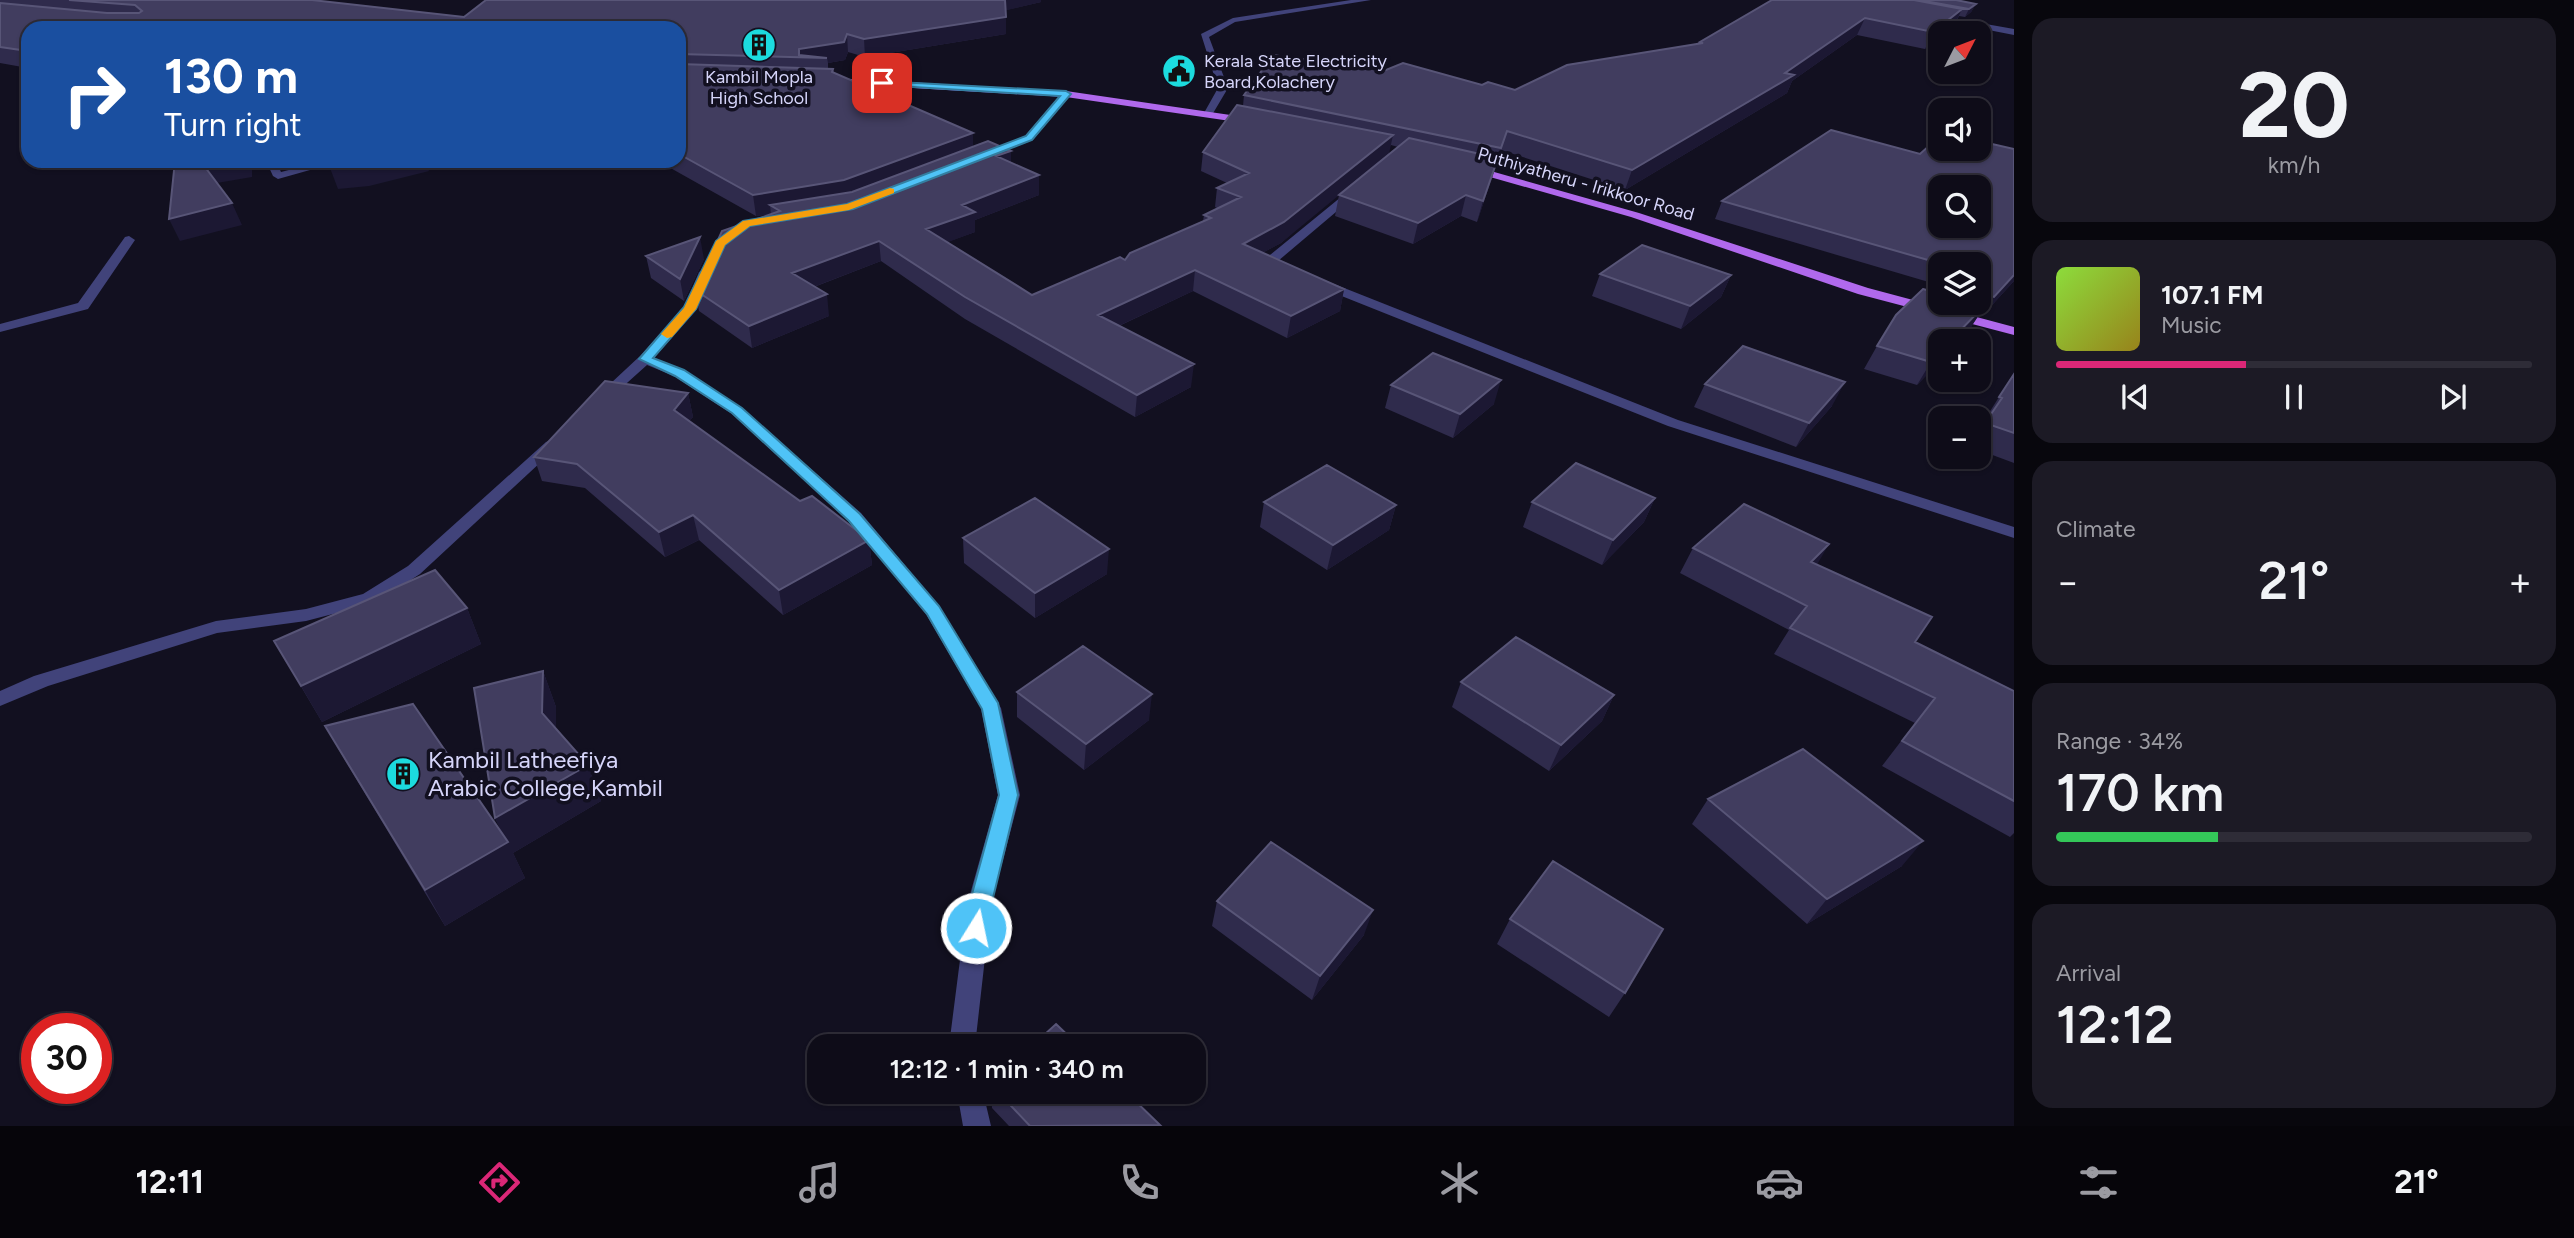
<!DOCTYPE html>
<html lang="en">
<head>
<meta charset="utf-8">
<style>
  body { margin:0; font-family:Figtree,sans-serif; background:#1c1a25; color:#f1f3f6; height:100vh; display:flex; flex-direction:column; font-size:26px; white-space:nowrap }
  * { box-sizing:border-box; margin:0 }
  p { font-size:23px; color:#9b9ba2 }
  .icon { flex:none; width:38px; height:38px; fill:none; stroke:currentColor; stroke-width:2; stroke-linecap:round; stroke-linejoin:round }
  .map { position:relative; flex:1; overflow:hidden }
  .sheet { display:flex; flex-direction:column; gap:18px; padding:18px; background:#08070d; width:560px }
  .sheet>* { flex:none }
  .guide { position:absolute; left:21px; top:21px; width:665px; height:147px; border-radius:21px; box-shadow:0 2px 5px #0004,0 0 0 2px #2e2c37; background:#1a4fa0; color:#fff; overflow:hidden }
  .needle { width:46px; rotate:48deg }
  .buttons { position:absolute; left:1928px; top:21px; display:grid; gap:14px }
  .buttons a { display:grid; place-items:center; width:63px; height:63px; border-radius:14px; background:#0e0c18; box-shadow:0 2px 5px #0004,0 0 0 2px #2e2c37; font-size:35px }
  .speed { position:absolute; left:21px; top:1013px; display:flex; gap:14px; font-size:35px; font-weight:700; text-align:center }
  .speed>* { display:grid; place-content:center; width:91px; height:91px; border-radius:50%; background:#0e0c18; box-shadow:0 2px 5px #0004,0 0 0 2px #2e2c37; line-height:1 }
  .speed .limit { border:10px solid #d22; background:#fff; color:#111 }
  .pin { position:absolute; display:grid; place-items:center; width:60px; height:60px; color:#fff; margin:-30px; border-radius:14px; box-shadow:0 4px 10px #0006 }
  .me { position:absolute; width:77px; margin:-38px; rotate:10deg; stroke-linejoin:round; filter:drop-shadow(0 0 5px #0008) }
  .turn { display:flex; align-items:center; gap:24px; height:147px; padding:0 28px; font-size:32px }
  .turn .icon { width:91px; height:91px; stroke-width:2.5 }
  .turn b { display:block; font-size:49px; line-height:60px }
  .big { font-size:52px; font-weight:600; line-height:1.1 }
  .sheet .tile { flex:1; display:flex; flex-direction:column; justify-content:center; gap:10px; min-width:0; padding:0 24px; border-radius:21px; background:#1c1a25 }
  .sheet .dial { align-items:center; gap:0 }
  .dial b { font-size:91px; line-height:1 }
  .song { display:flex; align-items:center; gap:21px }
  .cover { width:84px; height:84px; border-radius:10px; background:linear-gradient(135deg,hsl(90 70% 55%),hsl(50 70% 35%)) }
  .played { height:7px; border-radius:4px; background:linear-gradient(90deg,#db2777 40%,#2e2c37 40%) }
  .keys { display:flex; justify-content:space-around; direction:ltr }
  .heat { display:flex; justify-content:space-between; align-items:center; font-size:38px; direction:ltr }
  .charge { height:10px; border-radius:5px; background:linear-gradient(90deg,#34c759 34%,#2e2c37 0) }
  .trip { position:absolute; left:807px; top:1034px; width:399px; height:70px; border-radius:21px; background:#0e0c18; box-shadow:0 2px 5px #0004,0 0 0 2px #2e2c37; font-weight:600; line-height:70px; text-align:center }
  .dock { display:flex; height:112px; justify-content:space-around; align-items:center; background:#06050a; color:#9b9ba2 }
  .dock .icon { width:49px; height:49px }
  .dock .current { color:#db2777 }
  .dock b { font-size:32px; color:#f1f3f6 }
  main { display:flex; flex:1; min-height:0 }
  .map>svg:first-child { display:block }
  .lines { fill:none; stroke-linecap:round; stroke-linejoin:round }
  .minor { fill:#41437a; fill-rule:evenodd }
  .major { fill:#b069ec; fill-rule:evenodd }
  .wall { fill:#2f2b4c; fill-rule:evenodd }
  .shaded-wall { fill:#1c1833 }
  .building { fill:#413d5f; stroke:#585577; stroke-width:2; fill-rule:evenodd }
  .route { fill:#4fc3f7; stroke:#337fa1; stroke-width:2 }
  .slow { fill:#f59e0b }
  .labels { text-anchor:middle; stroke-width:7; stroke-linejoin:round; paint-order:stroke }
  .far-poi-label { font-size:18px; fill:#d6d5fa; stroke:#121020; text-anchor:start }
  .far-street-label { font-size:18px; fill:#d6d5fa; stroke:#121020 }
  .near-poi-label { font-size:24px; fill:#d6d5fa; stroke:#121020; text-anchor:start }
</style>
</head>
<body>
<main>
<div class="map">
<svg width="2014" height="1126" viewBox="0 0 2014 1126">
  <rect width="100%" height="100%" fill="#121020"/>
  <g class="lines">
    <path class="minor" d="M 1351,0 L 1371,0 L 1235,22 L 1209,37 L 1228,88 L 1212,115 L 1206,115 L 1204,113 L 1218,88 L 1201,34 L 1233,18 Z
      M 1935,15 L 2014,29 L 2014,35 L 1932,19 Z
      M 1063,92 L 1071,94 L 1033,140 L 986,158 L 978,158 L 978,154 L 1025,136 Z
      M 266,161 L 276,161 L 281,172 L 324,161 L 342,161 L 278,179 L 273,176 Z
      M 1352,188 L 1362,190 L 1278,261 L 1289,265 L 1289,271 L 1285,272 L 1265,265 L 1265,259 Z
      M 129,236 L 135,240 L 88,309 L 0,332 L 0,324 L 78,303 L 125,237 Z
      M 705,268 L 711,272 L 697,309 L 654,358 L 684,370 L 742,408 L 861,513 L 939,606 L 1001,708 L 1020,795 L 991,905 L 975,1046 L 949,1046 L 967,905 L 998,795 L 981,708 L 926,614 L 849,521 L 732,414 L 674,376 L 647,365 L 608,400 L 598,400 L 596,397 L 640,356 L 684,308 L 699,272 Z
      M 1324,280 L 1678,420 L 2014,527 L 2014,538 L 1668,426 L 1319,287 L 1319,281 Z
      M 551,440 L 556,442 L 559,445 L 556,448 L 420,574 L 375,603 L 306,621 L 217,633 L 48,686 L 0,706 L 0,691 L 34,676 L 216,621 L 306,609 L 363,594 L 408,566 L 546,442 Z
      M 957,1092 L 983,1092 L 991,1126 L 963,1126 Z"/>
    <path class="major" d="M 833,78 L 1066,91 L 1251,118 L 1256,121 L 1251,124 L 1066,97 L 830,83 L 830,79 Z
      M 1473,166 L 1639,213 L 1868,288 L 2014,327 L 2014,335 L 1858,294 L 1631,217 L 1469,171 L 1468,169 Z"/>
  </g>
  <path class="wall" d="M 0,0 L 312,0 L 464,17 L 486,0 L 1041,0 L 1041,2 L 1006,10 L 1006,34 L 865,57 L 848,52 L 845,60 L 828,63 L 828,68 L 833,69 L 834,72 L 973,147 L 1011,151 L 1011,163 L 1039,175 L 1039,195 L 975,220 L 975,232 L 947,242 L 1032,295 L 1125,260 L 1203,221 L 1204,215 L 1217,208 L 1215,207 L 1217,188 L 1227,183 L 1201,171 L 1203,152 L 1243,106 L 1244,95 L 1482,85 L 1515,90 L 1700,44 L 1700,42 L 1772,0 L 1956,0 L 1976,4 L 1971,12 L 1965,17 L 1959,16 L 1954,26 L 1945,33 L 1941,33 L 1941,36 L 1925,49 L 1857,35 L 1792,81 L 1787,93 L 1625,190 L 1501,150 L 1477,222 L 1461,216 L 1413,244 L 1335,216 L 1339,195 L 1398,147 L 1391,145 L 1281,243 L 1262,253 L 1344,289 L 1340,311 L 1287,338 L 1193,291 L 1119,326 L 1191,387 L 1135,417 L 965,319 L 881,261 L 814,287 L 829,316 L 752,348 L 699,311 L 695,290 L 771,214 L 756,216 L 658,161 L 679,161 L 679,28 L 28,28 L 28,68 L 0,63 Z
    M 2014,149 L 2014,281 L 1982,316 L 1979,315 L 1971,327 L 1958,341 L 1941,341 L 1941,360 L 1917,385 L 1864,369 L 1877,346 L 1928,290 L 1932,283 L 1715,219 L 1722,201 L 1920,154 L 1957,151 ZM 1941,264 L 1979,264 L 1979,303 L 1941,303 Z
    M 646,256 L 704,259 L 684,301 L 651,278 Z
    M 1600,274 L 1731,275 L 1721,297 L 1681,329 L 1592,296 Z
    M 2014,373 L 2014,463 L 1979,450 L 1979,431 L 1986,421 L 1984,421 Z
    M 1705,384 L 1832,406 L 1796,447 L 1694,407 Z
    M 1391,385 L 1494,404 L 1453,438 L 1385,408 Z
    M 688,393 L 693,417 L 689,421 L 800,501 L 869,540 L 872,565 L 783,615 L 699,540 L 665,557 L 585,488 L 542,481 L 534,457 Z
    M 1655,498 L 1644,522 L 1602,565 L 1523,527 L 1532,502 Z
    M 1264,502 L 1396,505 L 1389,530 L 1327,570 L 1260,527 Z
    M 963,538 L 1107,574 L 1035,618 L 964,563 Z
    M 1693,548 L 1817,565 L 1915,642 L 2014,691 L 2014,833 L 2010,837 L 1882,766 L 1915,723 L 1774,654 L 1789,630 L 1680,573 Z
    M 467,608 L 481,644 L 322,722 L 274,641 Z
    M 543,671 L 556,707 L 556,728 L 588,765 L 601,801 L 513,853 L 525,878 L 445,926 L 346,762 L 325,726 L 504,836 L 495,818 Z
    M 1461,682 L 1614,695 L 1602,721 L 1549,771 L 1452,707 Z
    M 1017,692 L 1149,720 L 1084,770 L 1017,717 Z
    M 1708,799 L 1902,866 L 1807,924 L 1692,824 Z
    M 1217,901 L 1364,935 L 1312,1000 L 1212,926 Z
    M 1510,919 L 1625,993 L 1609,1017 L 1497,944 Z
    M 991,1092 L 1126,1092 L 1160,1126 L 1009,1126 L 992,1108 Z"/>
  <path class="shaded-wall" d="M 995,0 L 1041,0 L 1041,2 L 995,13 Z
    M 1976,4 L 1971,12 L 1965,17 L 1969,9 Z
    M 1962,9 L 1954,26 L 1945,33 L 1941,33 L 1941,36 L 1925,49 L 1933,32 Z
    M 1006,17 L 1006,34 L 865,57 L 864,39 Z
    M 1865,18 L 1857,35 L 1792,81 L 1787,93 L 1625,190 L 1632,170 L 1785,73 Z
    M 847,34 L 848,52 L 845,60 L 828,63 L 827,58 L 799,57 L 799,49 Z
    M 973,133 L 973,153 L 846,201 L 770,205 L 771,214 L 756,216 L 753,195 Z
    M 1393,135 L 1389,154 L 1281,243 L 1240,265 L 1243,244 Z
    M 1011,151 L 1011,170 L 996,156 Z
    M 1498,158 L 1492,178 L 1477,222 L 1483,201 Z
    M 213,161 L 252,161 L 252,177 L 211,184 L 202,163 Z
    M 378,161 L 425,161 L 429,171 L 369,186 L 338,189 L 330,168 Z
    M 1039,175 L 1039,195 L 975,220 L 975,232 L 927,250 L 926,229 L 962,205 Z
    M 1466,195 L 1461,216 L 1413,244 L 1418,223 Z
    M 232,203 L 242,225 L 180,241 L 169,219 Z
    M 700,237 L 704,259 L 684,301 L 680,279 Z
    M 879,241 L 881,261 L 795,294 L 792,273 Z
    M 1195,270 L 1193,291 L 1097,336 L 1098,315 Z
    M 1731,275 L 1721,297 L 1681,329 L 1690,306 Z
    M 2014,275 L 2014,281 L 1982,316 L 1994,297 Z
    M 1344,289 L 1340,311 L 1287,338 L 1291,316 Z
    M 827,294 L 829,316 L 752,348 L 749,326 Z
    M 1985,305 L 1971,327 L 1958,341 L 1950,341 Z
    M 1941,351 L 1941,360 L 1917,385 L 1931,362 Z
    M 1194,364 L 1191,387 L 1135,417 L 1137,395 Z
    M 1501,380 L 1494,404 L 1453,438 L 1460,414 Z
    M 1845,382 L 1832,406 L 1796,447 L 1809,423 Z
    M 688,393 L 693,417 L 679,433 L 674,410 Z
    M 1655,498 L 1644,522 L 1602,565 L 1613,540 Z
    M 1396,505 L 1389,530 L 1327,570 L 1333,545 Z
    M 693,515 L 699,540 L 665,557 L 659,532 Z
    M 869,540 L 872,565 L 783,615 L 779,590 Z
    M 1829,544 L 1814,570 L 1811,562 Z
    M 1109,549 L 1107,574 L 1035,618 L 1035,593 Z
    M 467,608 L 481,644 L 322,722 L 301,686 Z
    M 543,671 L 556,707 L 556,749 L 542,713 Z
    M 1152,694 L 1149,720 L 1084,770 L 1086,744 Z
    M 1614,695 L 1602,721 L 1549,771 L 1561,745 Z
    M 588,765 L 601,801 L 513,853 L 525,878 L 445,926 L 425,890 L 507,843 L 495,818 Z
    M 1923,841 L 1902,866 L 1807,924 L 1827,899 Z
    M 1373,910 L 1364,935 L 1312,1000 L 1320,976 Z"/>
  <path class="building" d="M 69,0 L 312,0 L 464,17 L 486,0 L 1005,0 L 1006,17 L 864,39 L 847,34 L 844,42 L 799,49 L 799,55 L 827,58 L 679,54 L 679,28 L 28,28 L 28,51 L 0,47 L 0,3 L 107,13 L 139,13 L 142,11 L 135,5 Z
    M 1772,0 L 1914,0 L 1962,9 L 1933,32 L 1865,18 L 1785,73 L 1794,75 L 1632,170 L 1507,131 L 1501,148 L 1244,95 L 1273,55 L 1386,70 L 1403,63 L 1482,85 L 1488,82 L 1515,90 L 1567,65 L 1703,43 L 1700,42 Z
    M 1919,0 L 1956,0 L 1976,4 L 1969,9 Z
    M 679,64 L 833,69 L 832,72 L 973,133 L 844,180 L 753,195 L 679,154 Z
    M 1237,105 L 1393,135 L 1284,222 L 1243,244 L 1344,289 L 1291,316 L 1195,270 L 1098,315 L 1194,364 L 1137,395 L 965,297 L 879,241 L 792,273 L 827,294 L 749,326 L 695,290 L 722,231 L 780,211 L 770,205 L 852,192 L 988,141 L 1011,151 L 996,156 L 1039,175 L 962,205 L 975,212 L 926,229 L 1032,295 L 1120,257 L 1125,260 L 1130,253 L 1211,218 L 1204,215 L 1241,197 L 1217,188 L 1249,173 L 1203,152 Z
    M 1831,130 L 1920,154 L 1931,144 L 1941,147 L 1941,149 L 1949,149 L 1957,151 L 1959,149 L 1979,149 L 1979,141 L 2014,149 L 2014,275 L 1994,297 L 1979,293 L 1979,264 L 1942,264 L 1722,201 ZM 1941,187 L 1979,187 L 1979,226 L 1941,226 Z
    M 1409,138 L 1498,158 L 1483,201 L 1466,195 L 1418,223 L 1339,195 Z
    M 175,161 L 213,161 L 202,163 L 232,203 L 169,219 Z
    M 328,161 L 378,161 L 362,165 L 330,168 Z
    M 700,237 L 680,279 L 646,256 Z
    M 1642,245 L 1731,275 L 1690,306 L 1600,274 Z
    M 1941,273 L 1941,283 L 1933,281 Z
    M 1923,289 L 1941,294 L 1941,303 L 1977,303 L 1985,305 L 1950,341 L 1941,341 L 1941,351 L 1931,362 L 1877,346 L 1896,315 Z
    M 1743,346 L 1845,382 L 1809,423 L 1705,384 Z
    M 1433,353 L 1501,380 L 1460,414 L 1391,385 Z
    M 2014,374 L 2014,433 L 1985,423 L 2002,398 L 1999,397 Z
    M 605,381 L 688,393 L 674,410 L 800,501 L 812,496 L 869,540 L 779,590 L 693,515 L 659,532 L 577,464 L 534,457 Z
    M 1576,463 L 1655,498 L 1613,540 L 1532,502 Z
    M 1327,465 L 1396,505 L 1333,545 L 1264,502 Z
    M 1035,498 L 1109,549 L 1035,593 L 963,538 Z
    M 1744,504 L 1829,544 L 1811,562 L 1932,617 L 1915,642 L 2014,691 L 2014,801 L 1902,741 L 1935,698 L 1790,628 L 1807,606 L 1693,548 Z
    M 435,570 L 467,608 L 301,686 L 274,641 Z
    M 1516,637 L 1614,695 L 1561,745 L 1461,682 Z
    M 1083,646 L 1152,694 L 1086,744 L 1017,692 Z
    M 543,671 L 542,713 L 588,765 L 495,818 L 474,688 Z
    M 413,704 L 508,842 L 425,890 L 325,726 Z
    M 1803,749 L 1923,841 L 1827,899 L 1708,799 Z
    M 1271,842 L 1373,910 L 1320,976 L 1217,901 Z
    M 1553,861 L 1663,929 L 1625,993 L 1510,919 Z
    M 1056,1024 L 1079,1046 L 1032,1046 Z
    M 998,1092 L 1126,1092 L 1160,1125 L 1030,1126 Z"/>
  <path class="route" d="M 879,81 L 1066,91 L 1071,94 L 1032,140 L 853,209 L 750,226 L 725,245 L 696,309 L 653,358 L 684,370 L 742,408 L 860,514 L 939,606 L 998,703 L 1018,795 L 984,935 L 976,938 L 969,935 L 966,928 L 969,905 L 999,795 L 982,709 L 927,614 L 849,521 L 732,413 L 675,376 L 639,359 L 684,307 L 716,241 L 743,221 L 847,204 L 1026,136 L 1060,96 L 882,85 Z"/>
  <path class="slow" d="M 890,188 L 894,189 L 894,193 L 849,210 L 750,226 L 725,245 L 696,309 L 672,337 L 667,338 L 661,334 L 684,308 L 716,241 L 743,221 L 847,204 Z"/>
  <defs>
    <g id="building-disc" transform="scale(1.75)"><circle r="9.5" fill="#1cdbde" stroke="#121020"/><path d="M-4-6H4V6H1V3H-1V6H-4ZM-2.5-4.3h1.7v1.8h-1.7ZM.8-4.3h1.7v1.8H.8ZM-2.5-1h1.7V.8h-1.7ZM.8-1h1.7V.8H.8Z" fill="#111"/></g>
    <g id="civic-disc" transform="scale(1.75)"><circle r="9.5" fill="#1cdbde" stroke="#121020"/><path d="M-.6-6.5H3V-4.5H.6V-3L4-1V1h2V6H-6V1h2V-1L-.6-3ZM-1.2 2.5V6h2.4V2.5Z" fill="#111"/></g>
  </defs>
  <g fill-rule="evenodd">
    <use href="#building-disc" x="759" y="45"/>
    <use href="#civic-disc" x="1179" y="71"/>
    <use href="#building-disc" x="403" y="774"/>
  </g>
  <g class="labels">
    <g class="far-poi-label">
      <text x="1204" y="67">Kerala State Electricity<tspan x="1204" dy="21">Board,Kolachery</tspan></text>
      <text x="759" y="83" text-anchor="middle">Kambil Mopla<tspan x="759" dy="21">High School</tspan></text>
    </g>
    <g class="far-street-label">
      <text transform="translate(1586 184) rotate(16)" y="6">Puthiyatheru - Irikkoor Road</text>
    </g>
    <g class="near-poi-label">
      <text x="428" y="768">Kambil Latheefiya<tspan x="428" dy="28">Arabic College,Kambil</tspan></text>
    </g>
  </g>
</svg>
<div class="buttons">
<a><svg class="needle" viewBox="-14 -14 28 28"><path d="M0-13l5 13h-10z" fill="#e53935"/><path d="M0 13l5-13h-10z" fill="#9b9ba2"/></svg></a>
<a><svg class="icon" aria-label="sound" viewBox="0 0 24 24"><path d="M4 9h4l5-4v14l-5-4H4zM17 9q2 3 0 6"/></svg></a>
<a><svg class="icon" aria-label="search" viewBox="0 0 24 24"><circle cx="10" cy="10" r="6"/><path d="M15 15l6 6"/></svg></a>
<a><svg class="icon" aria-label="layers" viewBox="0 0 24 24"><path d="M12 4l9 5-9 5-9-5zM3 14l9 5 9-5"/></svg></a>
<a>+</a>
<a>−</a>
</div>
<div class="speed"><div class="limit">30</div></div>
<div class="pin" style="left:882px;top:83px;background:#d93025"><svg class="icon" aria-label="arrive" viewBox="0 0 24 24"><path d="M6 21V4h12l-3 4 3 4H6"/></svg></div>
<svg class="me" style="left:976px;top:928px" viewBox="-20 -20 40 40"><circle r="17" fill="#4fc3f7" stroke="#fff" stroke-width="3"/><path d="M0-11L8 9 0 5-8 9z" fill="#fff"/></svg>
<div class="trip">12:12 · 1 min · 340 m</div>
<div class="guide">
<div class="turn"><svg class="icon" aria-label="right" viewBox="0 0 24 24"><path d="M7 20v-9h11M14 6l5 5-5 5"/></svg><div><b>130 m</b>Turn right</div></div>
</div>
</div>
<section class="sheet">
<div class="tile dial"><b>20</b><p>km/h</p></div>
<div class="tile">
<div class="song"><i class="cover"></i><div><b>107.1 FM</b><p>Music</p></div></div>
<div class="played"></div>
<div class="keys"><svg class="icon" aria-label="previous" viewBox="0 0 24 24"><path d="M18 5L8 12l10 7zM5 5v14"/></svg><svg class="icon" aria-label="pause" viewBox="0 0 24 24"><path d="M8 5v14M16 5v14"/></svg><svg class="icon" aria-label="next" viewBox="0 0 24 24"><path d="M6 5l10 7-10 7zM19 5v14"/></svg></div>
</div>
<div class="tile"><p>Climate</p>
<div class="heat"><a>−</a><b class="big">21°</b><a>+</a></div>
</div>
<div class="tile"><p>Range · 34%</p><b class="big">170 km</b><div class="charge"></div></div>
<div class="tile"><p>Arrival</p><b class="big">12:12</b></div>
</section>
</main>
<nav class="dock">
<b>12:11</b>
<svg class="icon current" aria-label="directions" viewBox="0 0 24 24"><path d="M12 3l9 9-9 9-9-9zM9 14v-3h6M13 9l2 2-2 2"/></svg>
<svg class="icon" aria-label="music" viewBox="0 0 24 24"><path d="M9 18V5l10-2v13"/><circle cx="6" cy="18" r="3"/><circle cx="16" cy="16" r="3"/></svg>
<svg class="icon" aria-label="phone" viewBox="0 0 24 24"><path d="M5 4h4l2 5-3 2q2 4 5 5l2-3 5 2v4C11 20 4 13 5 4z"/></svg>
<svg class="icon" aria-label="climate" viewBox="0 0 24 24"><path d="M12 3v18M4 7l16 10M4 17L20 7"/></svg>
<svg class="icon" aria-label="car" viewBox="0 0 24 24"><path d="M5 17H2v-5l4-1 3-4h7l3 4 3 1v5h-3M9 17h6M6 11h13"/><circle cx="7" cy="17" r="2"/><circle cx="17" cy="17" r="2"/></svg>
<svg class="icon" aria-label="filters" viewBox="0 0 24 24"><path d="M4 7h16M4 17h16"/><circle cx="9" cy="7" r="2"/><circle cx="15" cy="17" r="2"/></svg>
<b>21°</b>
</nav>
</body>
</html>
